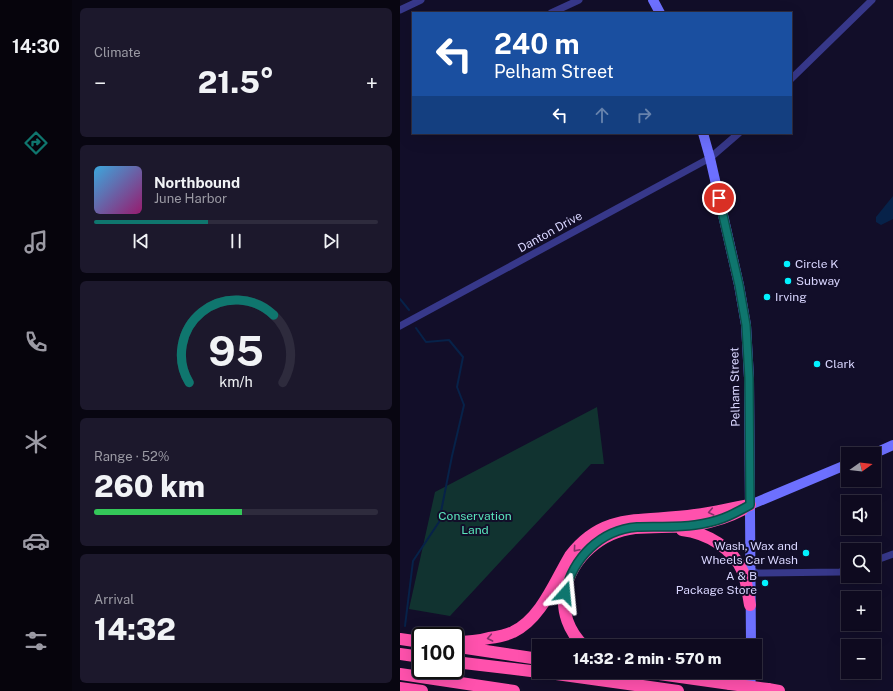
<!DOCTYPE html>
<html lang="en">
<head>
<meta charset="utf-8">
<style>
  body { margin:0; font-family:"Public Sans",sans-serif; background:#1c182c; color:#f1f3f6; height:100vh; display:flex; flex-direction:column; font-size:15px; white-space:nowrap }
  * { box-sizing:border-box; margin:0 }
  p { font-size:13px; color:#9b9aa4 }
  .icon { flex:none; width:22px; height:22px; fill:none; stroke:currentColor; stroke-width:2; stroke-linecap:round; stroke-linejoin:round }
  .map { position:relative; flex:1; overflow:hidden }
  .drawer { display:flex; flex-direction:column; gap:8px; padding:8px; background:#080611; width:328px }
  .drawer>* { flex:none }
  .guide { position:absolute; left:12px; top:12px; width:380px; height:122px; border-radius:0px; box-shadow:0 4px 16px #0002,0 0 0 1px #2e2b3d; background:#1a4fa0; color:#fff; overflow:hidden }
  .needle { width:26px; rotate:76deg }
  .controls { position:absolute; left:441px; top:447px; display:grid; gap:8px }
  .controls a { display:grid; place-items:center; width:40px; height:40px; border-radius:0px; background:#0e0a1f; box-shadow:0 4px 16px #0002,0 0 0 1px #2e2b3d; font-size:20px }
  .speed { position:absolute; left:12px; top:627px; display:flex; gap:8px; font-size:20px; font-weight:700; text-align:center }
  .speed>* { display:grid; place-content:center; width:52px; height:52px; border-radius:50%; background:#0e0a1f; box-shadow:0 4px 16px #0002,0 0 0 1px #2e2b3d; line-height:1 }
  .speed .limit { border:2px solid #111; border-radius:6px; background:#fff; color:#111 }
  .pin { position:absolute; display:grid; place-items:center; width:34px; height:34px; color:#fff; margin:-17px; border:2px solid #fff; border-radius:50%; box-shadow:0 1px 4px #0007 }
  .me { position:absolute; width:44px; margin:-22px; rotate:18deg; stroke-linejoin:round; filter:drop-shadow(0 0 3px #0008) }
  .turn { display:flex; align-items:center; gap:14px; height:84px; padding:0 16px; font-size:18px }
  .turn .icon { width:52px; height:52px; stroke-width:2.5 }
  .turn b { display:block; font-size:28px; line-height:34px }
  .lanes { display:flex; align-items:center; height:38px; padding:0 16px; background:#0003; justify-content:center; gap:20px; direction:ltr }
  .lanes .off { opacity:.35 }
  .big { font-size:30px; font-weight:800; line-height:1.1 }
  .drawer .tile { flex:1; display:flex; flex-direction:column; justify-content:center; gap:6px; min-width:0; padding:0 14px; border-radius:6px; background:#1c182c }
  .drawer .dial { align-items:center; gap:0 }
  .dial svg { height:104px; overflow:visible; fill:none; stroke:#2e2b3d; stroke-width:7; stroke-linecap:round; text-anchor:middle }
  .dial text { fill:#f1f3f6; stroke:none }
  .song { display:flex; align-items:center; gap:12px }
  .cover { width:48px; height:48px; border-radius:6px; background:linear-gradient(135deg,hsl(200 70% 55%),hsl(320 70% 35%)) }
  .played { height:4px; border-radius:2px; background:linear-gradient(90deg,#0f766e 40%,#2e2b3d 40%) }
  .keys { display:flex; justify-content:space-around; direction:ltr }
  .heat { display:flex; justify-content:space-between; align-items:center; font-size:22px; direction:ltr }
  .charge { height:6px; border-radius:3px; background:linear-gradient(90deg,#34c759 52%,#2e2b3d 0) }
  .trip { position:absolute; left:132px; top:639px; width:230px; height:40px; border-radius:0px; background:#0e0a1f; box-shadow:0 4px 16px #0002,0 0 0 1px #2e2b3d; font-weight:800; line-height:40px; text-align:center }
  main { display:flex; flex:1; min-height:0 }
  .tab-bar { display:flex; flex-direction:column; width:72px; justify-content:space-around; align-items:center; background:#06040c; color:#9b9aa4 }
  .tab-bar .icon { width:28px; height:28px }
  .tab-bar .on { color:#0f766e }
  .tab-bar b { font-size:18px; color:#f1f3f6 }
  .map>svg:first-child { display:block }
  .green { fill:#113330 }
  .water { fill:#072249 }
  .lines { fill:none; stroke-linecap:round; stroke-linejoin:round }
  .stream { stroke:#072249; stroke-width:2 }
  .street { stroke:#37388a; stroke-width:7 }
  .secondary { stroke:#6d70ff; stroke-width:10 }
  .highway { stroke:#ff51ad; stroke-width:12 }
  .highway-bridge { stroke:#ff51ad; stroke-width:12 }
  .oneway { stroke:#88306b }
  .route-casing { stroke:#0a4d48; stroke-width:10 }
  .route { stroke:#0f766e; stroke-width:7 }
  .poi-dot { fill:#02f2ff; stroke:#120e29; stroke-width:1.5 }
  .labels { text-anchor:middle; stroke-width:4; stroke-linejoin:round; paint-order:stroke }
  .street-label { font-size:12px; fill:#d9d6ff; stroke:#120e29 }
  .poi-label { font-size:12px; fill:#d9d6ff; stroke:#120e29; text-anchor:start }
  .park-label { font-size:12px; fill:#5ae7bd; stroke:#120e29 }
</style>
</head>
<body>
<main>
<nav class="tab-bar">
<b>14:30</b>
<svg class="icon on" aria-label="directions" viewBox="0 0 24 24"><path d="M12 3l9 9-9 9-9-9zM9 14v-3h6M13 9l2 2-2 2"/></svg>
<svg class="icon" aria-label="music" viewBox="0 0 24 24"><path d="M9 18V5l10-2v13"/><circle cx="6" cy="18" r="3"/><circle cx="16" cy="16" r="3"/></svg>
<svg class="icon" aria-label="phone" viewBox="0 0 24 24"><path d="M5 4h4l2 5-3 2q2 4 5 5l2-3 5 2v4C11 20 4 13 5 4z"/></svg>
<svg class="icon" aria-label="climate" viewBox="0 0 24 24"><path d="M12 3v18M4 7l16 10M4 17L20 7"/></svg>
<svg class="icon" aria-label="car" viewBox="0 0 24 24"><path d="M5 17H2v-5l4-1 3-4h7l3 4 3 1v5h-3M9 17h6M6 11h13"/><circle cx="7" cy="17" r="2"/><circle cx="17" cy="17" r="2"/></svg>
<svg class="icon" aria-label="filters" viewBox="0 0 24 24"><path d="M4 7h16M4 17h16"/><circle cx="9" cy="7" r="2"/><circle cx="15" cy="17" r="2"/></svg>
</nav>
<section class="drawer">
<div class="tile"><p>Climate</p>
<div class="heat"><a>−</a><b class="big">21.5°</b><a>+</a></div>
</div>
<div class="tile">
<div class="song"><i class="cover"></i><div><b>Northbound</b><p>June Harbor</p></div></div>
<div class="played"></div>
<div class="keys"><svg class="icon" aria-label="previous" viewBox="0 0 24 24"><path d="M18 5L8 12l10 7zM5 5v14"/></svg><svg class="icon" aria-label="pause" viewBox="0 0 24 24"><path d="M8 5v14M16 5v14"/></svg><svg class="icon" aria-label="next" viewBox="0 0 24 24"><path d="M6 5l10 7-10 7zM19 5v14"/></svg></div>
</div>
<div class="tile dial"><svg viewBox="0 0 100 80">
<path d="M14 69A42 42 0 1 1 86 69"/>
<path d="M14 69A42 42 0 0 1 79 17" stroke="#0f766e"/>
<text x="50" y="56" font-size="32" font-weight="700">95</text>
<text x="50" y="72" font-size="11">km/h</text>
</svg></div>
<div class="tile"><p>Range · 52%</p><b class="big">260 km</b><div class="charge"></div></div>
<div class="tile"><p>Arrival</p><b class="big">14:32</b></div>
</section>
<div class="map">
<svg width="493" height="691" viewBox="0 0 493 691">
  <rect width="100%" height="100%" fill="#120e29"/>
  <path class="green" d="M 197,407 L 204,464 L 191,464 L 50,616 L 9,609 L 35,492 Z"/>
  <path class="water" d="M 493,196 L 493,219 L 481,225 L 476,222 L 476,217 Z"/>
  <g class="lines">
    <path class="stream" d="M 0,299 L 9,310
      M 5,626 L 13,561 L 39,522 L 52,456 L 64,405 L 57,387 L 63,357 L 49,340 L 26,342 L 16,328"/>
    <path class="street" d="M 0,10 L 21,0
      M 151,13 L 179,0
      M 391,79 L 472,0
      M 0,326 L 310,158 L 339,133
      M 474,561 L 493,554
      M 350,569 L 357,573 L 440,572 L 448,570"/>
    <path class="secondary" d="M 253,0 L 260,13
      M 303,133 L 310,158 L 339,285 L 346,325 L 349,378 L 351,646
      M 473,454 L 493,445
      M 350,505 L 448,464
      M 350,691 L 351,672"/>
    <path class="highway" d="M 282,530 C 307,533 333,548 343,572 C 347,583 348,594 350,605
      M 0,639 L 21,642
      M 55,642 C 67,642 78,641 89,638 C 97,637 105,636 113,632 C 141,619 155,581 170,556 C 205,510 246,523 295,515 C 314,513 331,508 350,505
      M 184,646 C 169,632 161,611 165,591 C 172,557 201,532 235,528 C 255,526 275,528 296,525 C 312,522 327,518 342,510
      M 59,647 L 139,659
      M 0,654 L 21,657
      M 55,662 L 139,672
      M 142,672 L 278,691
      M 245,672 L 330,684
      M 0,674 L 114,691
      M 0,688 L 22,691
      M 368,689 L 379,691"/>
    <path class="highway-bridge" d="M 330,684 L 368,689"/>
  </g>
  <defs><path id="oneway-chevron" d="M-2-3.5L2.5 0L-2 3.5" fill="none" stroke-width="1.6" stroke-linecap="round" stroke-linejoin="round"/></defs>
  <g class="oneway">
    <use href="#oneway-chevron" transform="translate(311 512) rotate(168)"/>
    <use href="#oneway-chevron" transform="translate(176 549) rotate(131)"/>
    <use href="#oneway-chevron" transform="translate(90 638) rotate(169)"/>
  </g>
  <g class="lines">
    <g class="route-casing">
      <path id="route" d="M 165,593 C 173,558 200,530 237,527 C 256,526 276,528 295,525 C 318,522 330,516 350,505 L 349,378 L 346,325 L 339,285 L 319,198"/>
    </g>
    <use href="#route" class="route"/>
  </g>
  <g class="poi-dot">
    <circle cx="387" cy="264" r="4"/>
    <circle cx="388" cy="281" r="4"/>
    <circle cx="367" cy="297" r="4"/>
    <circle cx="417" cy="364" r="4"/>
    <circle cx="406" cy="553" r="4"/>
    <circle cx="365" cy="583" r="4"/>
  </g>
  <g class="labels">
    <g class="street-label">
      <text transform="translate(150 232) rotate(-29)" y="4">Danton Drive</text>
      <text transform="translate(335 387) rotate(-91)" y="4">Pelham Street</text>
    </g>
    <g class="poi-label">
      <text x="395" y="268">Circle K</text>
      <text x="396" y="285">Subway</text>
      <text x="375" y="301">Irving</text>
      <text x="425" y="368">Clark</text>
      <text x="398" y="550" text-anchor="end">Wash, Wax and<tspan x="398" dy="14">Wheels Car Wash</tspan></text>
      <text x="357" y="580" text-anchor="end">A &amp; B<tspan x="357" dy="14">Package Store</tspan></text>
    </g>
    <g class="park-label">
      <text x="75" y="520">Conservation<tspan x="75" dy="14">Land</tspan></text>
    </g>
  </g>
</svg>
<div class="controls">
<a><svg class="needle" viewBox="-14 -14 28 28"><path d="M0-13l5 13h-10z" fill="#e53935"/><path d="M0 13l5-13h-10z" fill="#9b9aa4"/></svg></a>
<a><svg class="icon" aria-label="sound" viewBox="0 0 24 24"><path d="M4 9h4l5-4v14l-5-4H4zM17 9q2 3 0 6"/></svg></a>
<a><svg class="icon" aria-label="search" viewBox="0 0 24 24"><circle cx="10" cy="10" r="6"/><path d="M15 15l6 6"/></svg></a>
<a>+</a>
<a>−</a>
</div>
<div class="speed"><div class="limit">100</div></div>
<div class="pin" style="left:319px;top:198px;background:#d93025"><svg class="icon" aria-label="arrive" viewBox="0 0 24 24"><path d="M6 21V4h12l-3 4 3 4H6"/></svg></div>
<svg class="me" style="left:165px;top:593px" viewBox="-20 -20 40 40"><path d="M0-17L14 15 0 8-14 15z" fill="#0f766e" stroke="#fff" stroke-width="4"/></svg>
<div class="trip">14:32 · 2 min · 570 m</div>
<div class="guide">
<div class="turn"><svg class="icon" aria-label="left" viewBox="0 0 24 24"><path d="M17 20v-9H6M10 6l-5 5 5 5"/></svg><div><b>240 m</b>Pelham Street</div></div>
<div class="lanes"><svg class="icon" aria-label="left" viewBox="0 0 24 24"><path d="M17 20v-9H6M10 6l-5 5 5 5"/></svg><svg class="icon off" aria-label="ahead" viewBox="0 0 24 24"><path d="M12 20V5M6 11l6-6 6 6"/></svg><svg class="icon off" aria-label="right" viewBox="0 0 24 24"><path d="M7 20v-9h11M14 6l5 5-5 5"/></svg></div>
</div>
</div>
</main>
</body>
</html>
